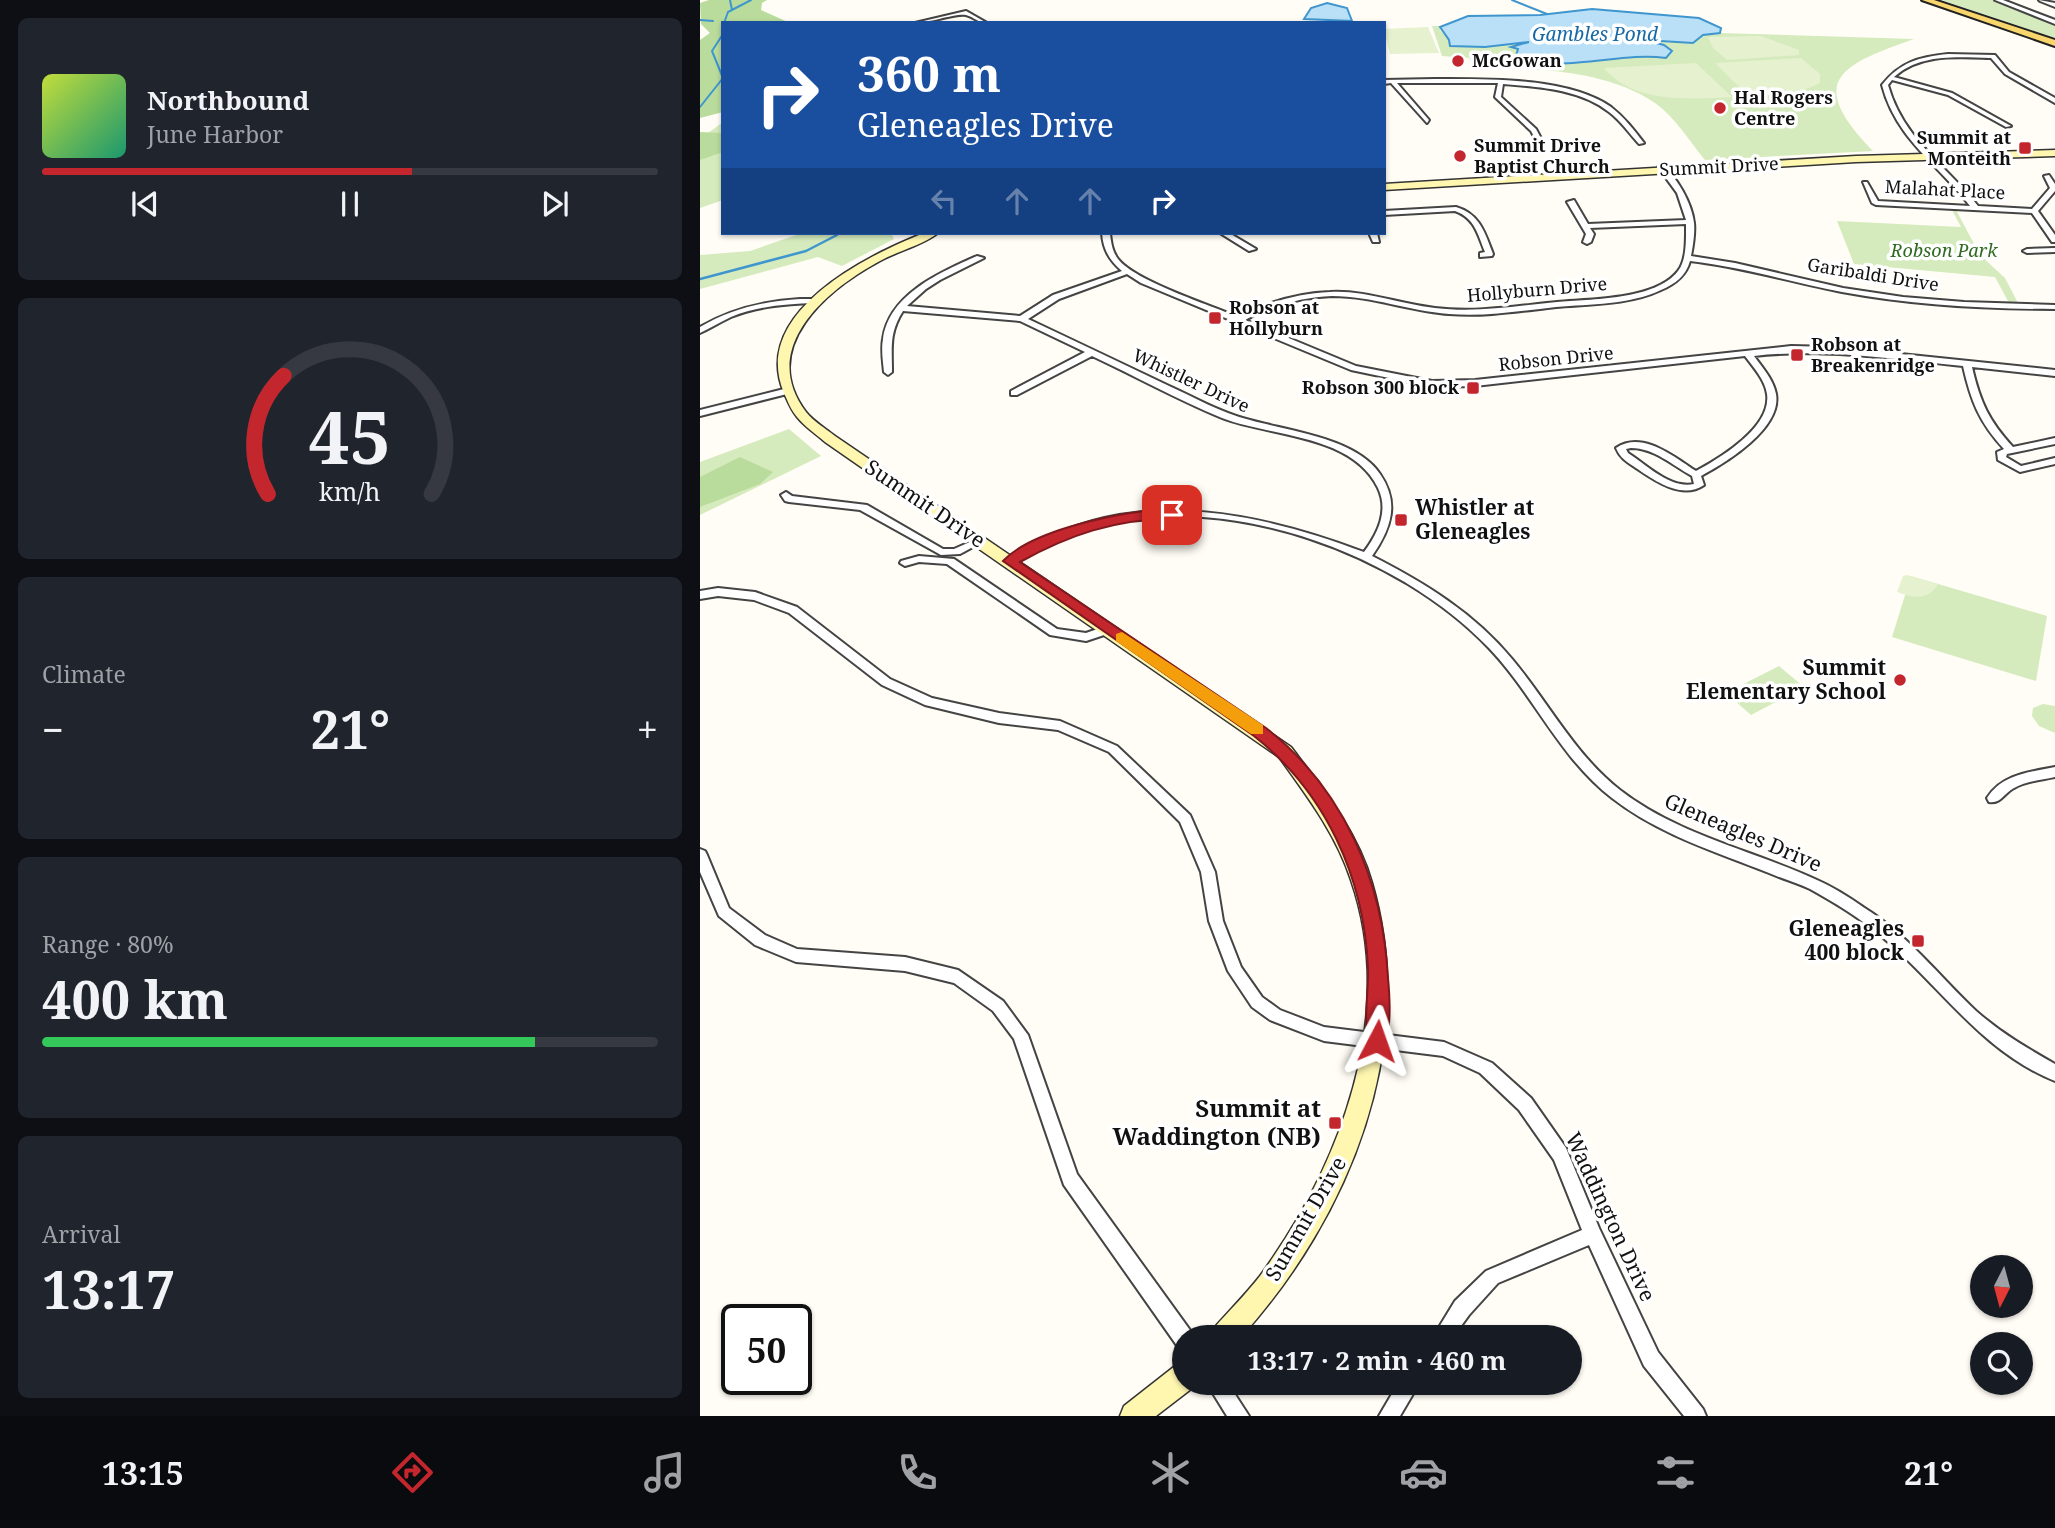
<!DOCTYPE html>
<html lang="en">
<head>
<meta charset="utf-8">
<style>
  body { margin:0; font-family:"Noto Serif",serif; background:#20242c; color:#f1f3f6; height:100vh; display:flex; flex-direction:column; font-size:26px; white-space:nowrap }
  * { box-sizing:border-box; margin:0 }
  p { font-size:23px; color:#9ea1a6 }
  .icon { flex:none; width:38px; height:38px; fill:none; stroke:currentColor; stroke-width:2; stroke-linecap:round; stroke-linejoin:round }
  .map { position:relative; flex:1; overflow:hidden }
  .side { display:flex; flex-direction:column; gap:18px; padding:18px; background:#0d0f14; width:700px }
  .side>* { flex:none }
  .guide { position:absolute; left:21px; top:21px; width:665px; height:214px; border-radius:0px; box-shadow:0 2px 5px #0004; background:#1a4fa0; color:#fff; overflow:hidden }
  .needle { width:46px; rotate:186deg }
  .controls { position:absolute; left:1270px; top:1255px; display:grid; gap:14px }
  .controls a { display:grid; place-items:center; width:63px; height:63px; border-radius:50%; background:#171b24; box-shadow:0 2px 5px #0004; font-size:35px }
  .speed { position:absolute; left:21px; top:1304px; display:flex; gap:14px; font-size:35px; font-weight:700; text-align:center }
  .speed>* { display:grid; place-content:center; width:91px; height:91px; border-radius:50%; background:#171b24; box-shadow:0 2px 5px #0004; line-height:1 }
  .speed .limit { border:4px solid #111; border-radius:10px; background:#fff; color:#111 }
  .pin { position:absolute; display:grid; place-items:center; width:60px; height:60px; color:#fff; margin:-30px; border-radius:14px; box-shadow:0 4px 10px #0006 }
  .me { position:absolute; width:77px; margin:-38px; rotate:4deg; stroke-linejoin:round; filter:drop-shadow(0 0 5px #0008) }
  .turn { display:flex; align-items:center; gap:24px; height:147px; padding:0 21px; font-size:32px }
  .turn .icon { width:91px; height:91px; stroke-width:2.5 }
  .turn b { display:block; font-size:49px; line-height:60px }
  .lanes { display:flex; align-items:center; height:66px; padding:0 21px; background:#0003; justify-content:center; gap:35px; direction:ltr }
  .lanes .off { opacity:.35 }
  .big { font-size:52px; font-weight:700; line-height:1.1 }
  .side .widget { flex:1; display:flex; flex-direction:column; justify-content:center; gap:10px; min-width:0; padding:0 24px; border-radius:10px; background:#20242c }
  .side .dial { align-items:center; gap:0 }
  .dial svg { height:182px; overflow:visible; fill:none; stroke:#363941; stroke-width:7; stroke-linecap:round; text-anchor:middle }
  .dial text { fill:#f1f3f6; stroke:none }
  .song { display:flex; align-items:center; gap:21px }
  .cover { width:84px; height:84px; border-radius:10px; background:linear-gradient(135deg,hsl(70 70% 55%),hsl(160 70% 35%)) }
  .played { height:7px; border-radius:4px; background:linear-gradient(90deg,#c4262e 60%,#363941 60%) }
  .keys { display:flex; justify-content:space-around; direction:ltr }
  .heat { display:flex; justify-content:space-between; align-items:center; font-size:38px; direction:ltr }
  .charge { height:10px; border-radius:5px; background:linear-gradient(90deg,#34c759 80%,#363941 0) }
  .trip { position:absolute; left:472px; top:1325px; width:410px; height:70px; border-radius:35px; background:#171b24; box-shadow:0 2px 5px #0004; font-weight:700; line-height:70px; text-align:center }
  .tabs { display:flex; height:112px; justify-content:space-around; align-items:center; background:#090b0e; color:#9ea1a6 }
  .tabs .icon { width:49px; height:49px }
  .tabs .on { color:#c4262e }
  .tabs b { font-size:32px; color:#f1f3f6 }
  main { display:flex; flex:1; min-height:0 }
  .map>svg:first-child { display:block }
  .green { fill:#d5ebbd }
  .forest { fill:#b9dc9c }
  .pitch { fill:#e6f2cf }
  .water { fill:#b9e0f7; stroke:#3f96cf; stroke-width:2 }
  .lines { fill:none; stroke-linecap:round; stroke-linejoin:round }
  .stream-far1 { stroke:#3f96cf; stroke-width:2 }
  .stream { stroke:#3f96cf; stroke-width:2.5 }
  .street-casing { stroke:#444; stroke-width:4 }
  .secondary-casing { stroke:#333; stroke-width:3 }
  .primary-casing { stroke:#222; stroke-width:4 }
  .street { fill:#fff; fill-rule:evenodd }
  .secondary { fill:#fff6b0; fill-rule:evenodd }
  .primary { fill:#f9d66b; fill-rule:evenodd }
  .route { fill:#c4262e; stroke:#7f191e; stroke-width:2 }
  .slow { fill:#f59e0b }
  .poi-dot { fill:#c4262e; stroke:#fff; stroke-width:2.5 }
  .labels { text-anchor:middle; stroke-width:7; stroke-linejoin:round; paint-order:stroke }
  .far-poi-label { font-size:18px; font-weight:bold; fill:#111; stroke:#fff; text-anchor:start }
  .far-street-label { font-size:18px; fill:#111; stroke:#fff }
  .far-park-label { font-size:18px; font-style:italic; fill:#2f6b1f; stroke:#fff }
  .far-water-label { font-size:19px; font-style:italic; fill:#1768a6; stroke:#fff }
  .street-label { font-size:21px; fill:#111; stroke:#fff }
  .poi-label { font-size:21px; font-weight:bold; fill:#111; stroke:#fff; text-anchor:end }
  .near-poi-label { font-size:24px; font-weight:bold; fill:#111; stroke:#fff; text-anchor:end }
</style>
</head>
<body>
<main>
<section class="side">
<div class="widget">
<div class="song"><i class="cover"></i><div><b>Northbound</b><p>June Harbor</p></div></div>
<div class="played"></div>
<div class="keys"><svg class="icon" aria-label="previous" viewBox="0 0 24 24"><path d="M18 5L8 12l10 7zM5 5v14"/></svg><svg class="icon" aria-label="pause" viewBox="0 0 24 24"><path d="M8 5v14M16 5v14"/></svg><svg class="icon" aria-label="next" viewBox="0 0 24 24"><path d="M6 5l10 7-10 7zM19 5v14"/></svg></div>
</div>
<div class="widget dial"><svg viewBox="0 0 100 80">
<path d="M14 69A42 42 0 1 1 86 69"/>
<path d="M14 69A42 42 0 0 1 21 17" stroke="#c4262e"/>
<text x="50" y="56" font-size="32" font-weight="700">45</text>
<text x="50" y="72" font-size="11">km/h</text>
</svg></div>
<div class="widget"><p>Climate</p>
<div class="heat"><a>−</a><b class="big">21°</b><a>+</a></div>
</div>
<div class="widget"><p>Range · 80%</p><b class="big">400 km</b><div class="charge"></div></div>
<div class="widget"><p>Arrival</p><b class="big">13:17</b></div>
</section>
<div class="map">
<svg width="1355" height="1416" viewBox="0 0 1355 1416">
  <rect width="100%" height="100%" fill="#fffdf5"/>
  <path class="green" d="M 1241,0 L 1295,0 L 1355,24 L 1355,38 Z
    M 732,26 L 742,26 L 740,30 L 750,40 L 750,46 L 785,47 L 829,42 L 811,47 L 818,49 L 816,56 C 864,74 918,50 965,58 L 969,55 L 968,47 L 944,40 L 993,43 L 1003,35 L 1020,33 L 1214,39 C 1141,65 1104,80 1173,151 L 1005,160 C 990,142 975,117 955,103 C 905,69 835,69 777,67 L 769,58 L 742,56 Z
    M 23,122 L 23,200 L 0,208 L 0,139 Z
    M 1252,210 L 1256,210 L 1280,255 L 1305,278 L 1318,303 L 1309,303 L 1295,277 L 1154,264 L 1137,221 L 1261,227 Z
    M 102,233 L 191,233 L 194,239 L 142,266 L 118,257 L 0,289 L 0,255 L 50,251 Z
    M 89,429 L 121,456 L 0,515 L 0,462 Z
    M 1211,576 L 1347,616 L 1336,681 L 1192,637 Z
    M 1079,666 L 1104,687 L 1051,715 L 1026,693 Z
    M 1343,704 L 1355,706 L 1355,733 L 1339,726 L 1332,716 L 1333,708 Z"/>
  <path class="forest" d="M 9,0 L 67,0 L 62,3 L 61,10 L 90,23 L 23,23 L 23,112 L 0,118 L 0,40 L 10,33 L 1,24 L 0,3 Z
    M 0,132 L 23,133 L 23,152 L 0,160 Z
    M 40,457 L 73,472 L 60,484 L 0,507 L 0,477 Z"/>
  <path class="pitch" d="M 728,27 L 739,53 L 690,54 L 684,29 Z
    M 1061,36 L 1099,50 L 1099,55 L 1027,60 L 1013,48 L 1008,37 Z
    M 1101,58 L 1120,74 L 1120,83 C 1097,95 1072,94 1047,95 L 1015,63 Z
    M 996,63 L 1032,97 C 990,99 933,104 904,68 Z
    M 1207,575 L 1238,584 C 1229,601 1212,598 1197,592 L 1203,576 Z"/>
  <path class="water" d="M 627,3 L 647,8 L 652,21 L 604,19 L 611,8 Z
    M 892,9 L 999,18 L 1021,28 L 1020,33 L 1003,35 L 993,43 L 944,40 L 964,45 L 972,51 L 966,58 C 919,51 863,75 816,56 L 818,49 L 811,47 L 829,42 L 785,47 L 750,46 L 749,40 L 740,27 L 768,16 L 840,15 Z"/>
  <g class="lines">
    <path class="stream-far1" d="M 30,0 L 32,10
      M 812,0 L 847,14
      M 0,20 L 13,21
      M 24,23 L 28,12 L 51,0
      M 23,34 L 12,51 L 23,78
      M 0,107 L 23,78"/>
    <path class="stream" d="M 0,279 L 106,251 L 137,235"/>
    <g class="street-casing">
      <path id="street" d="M 1295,0 L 1303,0 L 1355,20 L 1355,24 Z
        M 1339,0 L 1355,3 L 1355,7 L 1340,1 Z
        M 266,11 L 287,23 C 278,23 274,17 266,15 C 256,13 229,23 215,23 Z
        M 1248,54 L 1295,55 L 1309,72 L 1355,98 L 1355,103 L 1305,74 L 1291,58 C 1258,57 1220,53 1194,77 L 1252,93 L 1311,126 L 1306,127 L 1248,95 L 1192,80 L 1188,85 C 1203,139 1245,164 1278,206 L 1332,209 L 1350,188 L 1344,176 L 1349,175 L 1355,184 L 1355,191 L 1338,211 L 1355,235 L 1355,242 L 1352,242 L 1332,213 L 1176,205 L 1172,203 L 1163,182 L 1167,182 L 1178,201 L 1270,206 C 1238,164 1196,139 1182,85 C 1200,62 1219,57 1248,54 Z
        M 735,79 C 786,79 868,77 911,107 C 924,117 934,130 944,143 L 939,144 C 929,133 921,121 909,112 C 880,89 838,87 803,84 L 801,97 L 836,129 L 843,142 L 836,151 L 833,149 L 837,142 L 831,131 L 795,97 L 798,83 L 697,83 L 729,120 L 727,123 L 691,83 L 684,84 L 684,80 Z
        M 961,165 C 977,176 992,204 994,223 C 995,232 993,246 991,256 L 1035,263 L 1143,288 L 1203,297 L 1264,302 L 1355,305 L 1355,309 C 1284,309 1212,305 1142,292 C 1091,282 1042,267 990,261 C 986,276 975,284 961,290 C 929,305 891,304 856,307 C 820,311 785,317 749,314 C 709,311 672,296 632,296 C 602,297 572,306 545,320 L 656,366 L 732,381 L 775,380 L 1091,346 L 1133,347 L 1355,370 L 1355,376 L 1272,367 C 1280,402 1289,421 1313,447 L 1355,438 L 1355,444 L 1307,454 L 1306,457 L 1321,466 L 1355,458 L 1355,464 L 1320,472 L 1298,460 L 1297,452 L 1304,449 C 1279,422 1271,401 1263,366 C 1192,359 1125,348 1054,356 C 1062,367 1073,379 1076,394 C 1082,428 1027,462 1001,476 L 1004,485 C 982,500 955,481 936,468 C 927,462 920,458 916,448 C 942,430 974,457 996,471 C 1020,458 1072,427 1067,394 C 1065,380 1054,368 1045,356 L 775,386 L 732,387 L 651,370 L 441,283 L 427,274 L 359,299 L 328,319 C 375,341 421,363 467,385 C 494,397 521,413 550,420 C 589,431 656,438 680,474 C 700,503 691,529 672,556 C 725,583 774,613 812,659 C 849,703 874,754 920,790 C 978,835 1052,850 1117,880 C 1133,887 1149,897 1163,907 C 1207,934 1239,976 1276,1011 C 1301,1033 1327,1048 1355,1064 L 1355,1081 C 1273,1048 1232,971 1163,922 C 1147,910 1128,899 1110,889 C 1097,883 1083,879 1069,873 C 1016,852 958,834 912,798 C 859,757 834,695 789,648 C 698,553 530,492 399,525 C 369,532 341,549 314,563 L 306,563 L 305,561 C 315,551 333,544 347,538 C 449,489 563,514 664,552 C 678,533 689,511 678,488 C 652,434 571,437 522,418 C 478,400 435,376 392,356 L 317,395 L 311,395 L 311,391 L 385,352 L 320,321 L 203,311 C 189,333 192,347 192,372 L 188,375 L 184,372 C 183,361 181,350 183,339 C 189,294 241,272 277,256 L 284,258 L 240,280 L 226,289 L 207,306 L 320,316 L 353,295 L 422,271 C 409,260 403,249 402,233 L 410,233 C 411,242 412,251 418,259 C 435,281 510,305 538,317 C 566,303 598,293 630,292 C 666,290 699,304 735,308 C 776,313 816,306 857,302 C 890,299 956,300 978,271 C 987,260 986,238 986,224 L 890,228 L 894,234 L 891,242 L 887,244 L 883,242 L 886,234 L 867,202 L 874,200 L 888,224 L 986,220 L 977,193 L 958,167 ZM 931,448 C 954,448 972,465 992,476 L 994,484 C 970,489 947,465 928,453 L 926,449 Z
        M 756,207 C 780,214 785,233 793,254 L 792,256 L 780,257 L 780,253 L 785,252 C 778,235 775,218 755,211 L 684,215 L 684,211 Z
        M 520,233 L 529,233 L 556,249 L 549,251 Z
        M 669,233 L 677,233 L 679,242 L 673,242 Z
        M 1355,248 L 1355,252 L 1327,253 L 1323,251 L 1327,249 Z
        M 100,299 L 115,299 L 119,301 L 115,303 C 86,304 58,306 31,317 C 20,322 11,328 0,333 L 0,327 C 31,309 64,301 100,299 Z
        M 88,388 L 93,391 L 91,393 L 0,416 L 0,410 Z
        M 86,492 L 92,496 L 167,505 L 243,549 L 254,549 L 279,538 L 284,541 L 260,554 L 241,555 L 160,510 L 89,502 L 85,501 L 81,495 Z
        M 219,556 L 254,559 L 357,629 L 386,633 L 409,625 L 415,629 L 413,632 L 386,641 L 350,635 L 247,564 L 219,562 L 205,566 L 200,563 L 201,561 Z
        M 18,588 L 55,592 L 97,607 L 190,679 L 232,698 L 299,713 L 360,721 L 417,746 L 490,815 L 515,872 L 523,921 L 541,967 L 562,997 L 580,1010 L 624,1027 L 744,1042 L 792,1063 L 831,1098 L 866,1148 L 899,1228 L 958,1352 L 1003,1409 L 1006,1416 L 984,1416 L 944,1366 L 889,1245 L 798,1283 L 769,1315 L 753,1337 L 733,1337 L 755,1301 L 786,1271 L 882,1230 L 854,1160 L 819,1110 L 780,1073 L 743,1056 L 624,1041 L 570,1020 L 552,1007 L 528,971 L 509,921 L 501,872 L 480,822 L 409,752 L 358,730 L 299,723 L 225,705 L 182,685 L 89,613 L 54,600 L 18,596 L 0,599 L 0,591 Z
        M 1355,767 L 1355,777 C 1341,780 1326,781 1314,788 C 1304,793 1301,804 1289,802 L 1287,798 C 1302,774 1330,772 1355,767 Z
        M 0,849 L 5,851 L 7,855 L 29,908 L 65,935 L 97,949 L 205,957 L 258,970 L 303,1001 L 328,1035 L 377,1174 L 492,1333 L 493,1337 L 485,1337 L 485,1349 L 478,1347 L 364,1185 L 314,1039 L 293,1011 L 254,983 L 205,971 L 96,962 L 55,945 L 19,916 L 0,872 Z
        M 506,1382 L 527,1382 L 549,1416 L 527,1416 Z
        M 699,1382 L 720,1382 L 700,1416 L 679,1416 Z"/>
    </g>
    <g class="secondary-casing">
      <path id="secondary" d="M 1355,150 L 1355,156 L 1156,162 L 684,190 L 684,184 L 1156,156 Z
        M 224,233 L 238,233 C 223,245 198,251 180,261 C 128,289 57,347 106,412 C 113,421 125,428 135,436 L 591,747 C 623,789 658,832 672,883 C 719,1046 650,1216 541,1337 L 510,1337 L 514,1328 C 529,1311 546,1294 560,1276 C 640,1166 698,1016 651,880 C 636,834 607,796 579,757 L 125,442 C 116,434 105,427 97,417 C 91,410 88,402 84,393 C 50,313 166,256 224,233 Z
        M 485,1362 L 485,1382 L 496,1382 L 495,1386 L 456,1416 L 420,1416 L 424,1406 L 475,1366 Z"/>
    </g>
    <g class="primary-casing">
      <path id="primary" d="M 1222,0 L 1234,0 L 1355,40 L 1355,46 Z"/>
    </g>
    <use href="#street" class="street"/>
    <use href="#secondary" class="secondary"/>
    <use href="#primary" class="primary"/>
  </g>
  <path class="route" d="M 444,511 L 472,511 L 478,515 L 472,519 C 415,519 369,535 320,562 L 566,728 C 644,789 683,881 688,978 C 690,999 692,1028 684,1047 L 677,1050 L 670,1047 C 662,1031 669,988 668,968 C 664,877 626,793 554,736 L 303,561 C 330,532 405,516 444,511 Z"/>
  <path class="slow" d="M 422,632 L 563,725 L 563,734 L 551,734 L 416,641 L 416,634 Z"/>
  <g class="poi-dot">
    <circle cx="758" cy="61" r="7"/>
    <circle cx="1020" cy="108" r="7"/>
    <rect x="1318" y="141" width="14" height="14" rx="3.5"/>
    <circle cx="760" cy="156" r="7"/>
    <rect x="508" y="311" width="14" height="14" rx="3.5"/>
    <rect x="1090" y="348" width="14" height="14" rx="3.5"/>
    <rect x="766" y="381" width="14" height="14" rx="3.5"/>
    <rect x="694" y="513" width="14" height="14" rx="3.5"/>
    <circle cx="1200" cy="680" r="7"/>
    <rect x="1211" y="934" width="14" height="14" rx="3.5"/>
    <rect x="628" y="1116" width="14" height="14" rx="3.5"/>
  </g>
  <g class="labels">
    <g class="far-poi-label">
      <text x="772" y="67">McGowan</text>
      <text x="1034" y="104">Hal Rogers<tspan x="1034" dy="21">Centre</tspan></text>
      <text x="1311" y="144" text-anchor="end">Summit at<tspan x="1311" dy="21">Monteith</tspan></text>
      <text x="774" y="152">Summit Drive<tspan x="774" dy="21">Baptist Church</tspan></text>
      <text x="529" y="314">Robson at<tspan x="529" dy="21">Hollyburn</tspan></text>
      <text x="1111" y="351">Robson at<tspan x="1111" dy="21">Breakenridge</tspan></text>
      <text x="759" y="394" text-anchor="end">Robson 300 block</text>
    </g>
    <g class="far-street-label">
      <text transform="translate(1019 167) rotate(-3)" y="6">Summit Drive</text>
      <text transform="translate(1245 190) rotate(3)" y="6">Malahat Place</text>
      <text transform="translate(1173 275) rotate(9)" y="6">Garibaldi Drive</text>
      <text transform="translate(837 290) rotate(-5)" y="6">Hollyburn Drive</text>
      <text transform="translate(856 359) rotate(-6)" y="6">Robson Drive</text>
      <text transform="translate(491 381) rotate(25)" y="6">Whistler Drive</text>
    </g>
    <g class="far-park-label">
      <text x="1244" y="257">Robson Park</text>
    </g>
    <g class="far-water-label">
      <text x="895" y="41">Gambles Pond</text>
    </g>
    <g class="street-label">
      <text transform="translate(225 504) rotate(34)" y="7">Summit Drive</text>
      <text transform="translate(1043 833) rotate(23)" y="7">Gleneagles Drive</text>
      <text transform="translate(910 1217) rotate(65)" y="7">Waddington Drive</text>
      <text transform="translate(606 1219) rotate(-60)" y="7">Summit Drive</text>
    </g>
    <g class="poi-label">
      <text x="715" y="515" text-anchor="start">Whistler at<tspan x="715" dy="24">Gleneagles</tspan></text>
      <text x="1186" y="675">Summit<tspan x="1186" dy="24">Elementary School</tspan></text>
      <text x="1204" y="936">Gleneagles<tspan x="1204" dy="24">400 block</tspan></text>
    </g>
    <g class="near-poi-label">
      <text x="621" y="1117">Summit at<tspan x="621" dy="28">Waddington (NB)</tspan></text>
    </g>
  </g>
</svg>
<div class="controls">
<a><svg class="needle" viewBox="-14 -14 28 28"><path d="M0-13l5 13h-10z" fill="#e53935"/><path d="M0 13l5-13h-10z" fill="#9ea1a6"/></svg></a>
<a><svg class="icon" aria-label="search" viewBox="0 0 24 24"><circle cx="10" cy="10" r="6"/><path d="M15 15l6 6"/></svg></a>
</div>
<div class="speed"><div class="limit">50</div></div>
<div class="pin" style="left:472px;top:515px;background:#d93025"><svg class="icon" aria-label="arrive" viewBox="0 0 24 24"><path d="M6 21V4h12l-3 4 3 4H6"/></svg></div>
<svg class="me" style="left:677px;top:1041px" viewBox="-20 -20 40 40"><path d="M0-17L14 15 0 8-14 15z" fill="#c4262e" stroke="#fff" stroke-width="4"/></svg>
<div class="trip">13:17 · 2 min · 460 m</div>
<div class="guide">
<div class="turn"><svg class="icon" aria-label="right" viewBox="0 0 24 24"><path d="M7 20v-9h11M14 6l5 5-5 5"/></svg><div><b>360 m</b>Gleneagles Drive</div></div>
<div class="lanes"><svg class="icon off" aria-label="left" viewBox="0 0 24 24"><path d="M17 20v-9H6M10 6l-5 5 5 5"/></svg><svg class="icon off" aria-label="ahead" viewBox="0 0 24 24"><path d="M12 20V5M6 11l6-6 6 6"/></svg><svg class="icon off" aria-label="ahead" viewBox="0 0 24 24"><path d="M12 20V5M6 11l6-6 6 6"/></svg><svg class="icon" aria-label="right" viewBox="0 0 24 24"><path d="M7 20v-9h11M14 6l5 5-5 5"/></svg></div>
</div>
</div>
</main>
<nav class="tabs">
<b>13:15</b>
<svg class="icon on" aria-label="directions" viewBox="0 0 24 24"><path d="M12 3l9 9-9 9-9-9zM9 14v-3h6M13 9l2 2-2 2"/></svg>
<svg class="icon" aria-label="music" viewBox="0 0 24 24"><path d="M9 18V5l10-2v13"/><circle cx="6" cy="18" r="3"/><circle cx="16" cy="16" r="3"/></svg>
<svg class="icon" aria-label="phone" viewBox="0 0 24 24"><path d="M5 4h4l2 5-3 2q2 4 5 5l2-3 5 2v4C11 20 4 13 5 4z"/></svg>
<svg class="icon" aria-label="climate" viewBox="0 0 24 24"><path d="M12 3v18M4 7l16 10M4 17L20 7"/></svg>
<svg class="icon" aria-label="car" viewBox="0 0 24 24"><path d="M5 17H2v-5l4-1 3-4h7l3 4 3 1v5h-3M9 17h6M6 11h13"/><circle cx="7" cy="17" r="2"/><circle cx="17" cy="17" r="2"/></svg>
<svg class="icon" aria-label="filters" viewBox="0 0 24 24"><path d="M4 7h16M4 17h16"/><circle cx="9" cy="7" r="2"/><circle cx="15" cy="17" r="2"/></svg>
<b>21°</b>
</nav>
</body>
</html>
